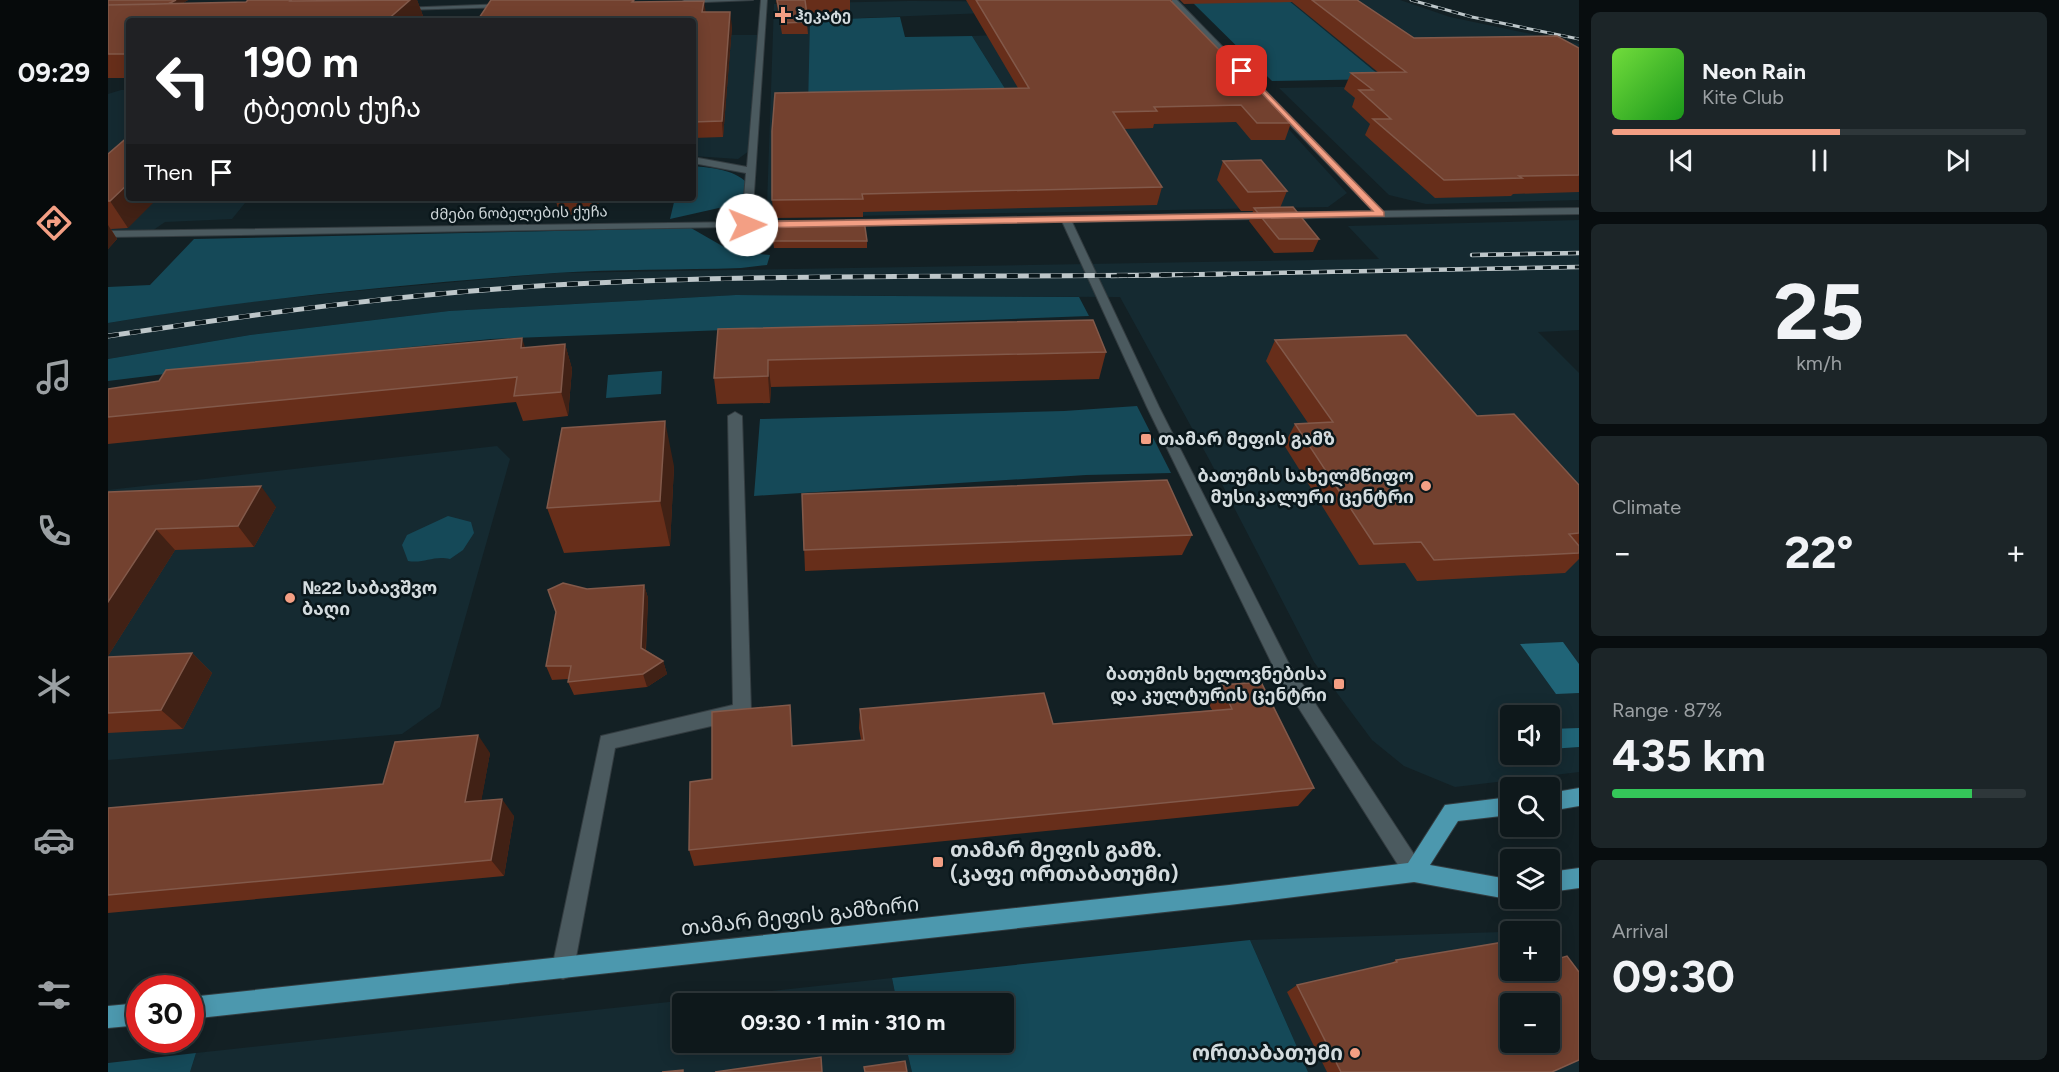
<!DOCTYPE html>
<html lang="en">
<head>
<meta charset="utf-8">
<style>
  body { margin:0; font-family:Figtree,"Noto Sans Georgian",sans-serif; background:#1c2528; color:#f1f3f6; height:100vh; display:flex; flex-direction:column; font-size:22px; white-space:nowrap }
  * { box-sizing:border-box; margin:0 }
  p { font-size:20px; color:#9ba0a3 }
  .icon { flex:none; width:33px; height:33px; fill:none; stroke:currentColor; stroke-width:2; stroke-linecap:round; stroke-linejoin:round }
  .map { position:relative; flex:1; overflow:hidden }
  .panel { display:flex; flex-direction:column; gap:12px; padding:12px; background:#080d0f; width:480px }
  .panel>* { flex:none }
  .banner { position:absolute; left:18px; top:18px; width:570px; height:183px; border-radius:6px; box-shadow:0 3px 15px #0003,0 0 0 2px #2e373a; background:#202124; color:#fff; overflow:hidden }
  .controls { position:absolute; left:1392px; top:705px; display:grid; gap:12px }
  .controls a { display:grid; place-items:center; width:60px; height:60px; border-radius:6px; background:#0e181b; box-shadow:0 3px 15px #0003,0 0 0 2px #2e373a; font-size:30px }
  .speed { position:absolute; left:18px; top:975px; display:flex; gap:12px; font-size:30px; font-weight:700; text-align:center }
  .speed>* { display:grid; place-content:center; width:78px; height:78px; border-radius:50%; background:#0e181b; box-shadow:0 3px 15px #0003,0 0 0 2px #2e373a; line-height:1 }
  .speed .limit { border:9px solid #d22; background:#fff; color:#111 }
  .pin { position:absolute; display:grid; place-items:center; width:51px; height:51px; color:#fff; margin:-26px; border-radius:12px; box-shadow:0 3px 9px #0006 }
  .me { position:absolute; width:66px; margin:-33px; rotate:89deg; stroke-linejoin:round; filter:drop-shadow(0 0 4px #0008) }
  .turn { display:flex; align-items:center; gap:21px; height:126px; padding:0 18px; font-size:27px }
  .turn .icon { width:78px; height:78px; stroke-width:2.5 }
  .turn b { display:block; font-size:42px; line-height:51px }
  .then { display:flex; align-items:center; height:57px; padding:0 18px; background:#0003; gap:12px; font-size:22px }
  .big { font-size:45px; font-weight:700; line-height:1.1 }
  .panel .widget { flex:1; display:flex; flex-direction:column; justify-content:center; gap:9px; min-width:0; padding:0 21px; border-radius:9px; background:#1c2528 }
  .panel .dial { align-items:center; gap:0 }
  .dial b { font-size:78px; line-height:1 }
  .song { display:flex; align-items:center; gap:18px }
  .cover { width:72px; height:72px; border-radius:9px; background:linear-gradient(135deg,hsl(100 70% 55%),hsl(120 70% 35%)) }
  .played { height:6px; border-radius:3px; background:linear-gradient(90deg,#f39f84 55%,#2e373a 55%) }
  .keys { display:flex; justify-content:space-around; direction:ltr }
  .heat { display:flex; justify-content:space-between; align-items:center; font-size:33px; direction:ltr }
  .charge { height:9px; border-radius:4px; background:linear-gradient(90deg,#34c759 87%,#2e373a 0) }
  .trip { position:absolute; left:564px; top:993px; width:342px; height:60px; border-radius:6px; background:#0e181b; box-shadow:0 3px 15px #0003,0 0 0 2px #2e373a; font-weight:700; line-height:60px; text-align:center }
  main { display:flex; flex:1; min-height:0 }
  .menu { display:flex; flex-direction:column; width:108px; justify-content:space-around; align-items:center; background:#060a0b; color:#9ba0a3 }
  .menu .icon { width:42px; height:42px }
  .menu .on { color:#f39f84 }
  .menu b { font-size:27px; color:#f1f3f6 }
  .map>svg:first-child { display:block }
  .built { fill:#152a31; fill-rule:evenodd }
  .green { fill:#154958 }
  .water { fill:#206477 }
  .lines { fill:none; stroke-linecap:round; stroke-linejoin:round }
  .minor-casing { stroke:#333c40; stroke-width:2 }
  .tertiary-casing { stroke:#333c40; stroke-width:2 }
  .primary-casing { stroke:#333c40; stroke-width:2 }
  .minor { fill:#4b5a5f; fill-rule:evenodd }
  .tertiary { fill:#4b5a5f; fill-rule:evenodd }
  .primary { fill:#4c98ae; fill-rule:evenodd }
  .rail-far2-casing { stroke:#bdc6c9; stroke-width:3 }
  .rail-far1-casing { stroke:#bdc6c9; stroke-width:4.5 }
  .rail-casing { stroke:#bdc6c9; stroke-width:5 }
  .rail-far2 { stroke:#0a171b; stroke-width:2; stroke-dasharray:7; stroke-linecap:butt }
  .rail-far1 { stroke:#0a171b; stroke-width:3; stroke-dasharray:8; stroke-linecap:butt }
  .rail { stroke:#0a171b; stroke-width:4; stroke-dasharray:11; stroke-linecap:butt }
  .wall { fill:#672e1a }
  .shaded-wall { fill:#412115 }
  .building { fill:#73412f; stroke:#82594a; stroke-width:1.5; fill-rule:evenodd }
  .route { fill:#f39f84; stroke:#9e6756; stroke-width:1.5 }
  .poi-dot { fill:#f39f84; stroke:#0a171b; stroke-width:2 }
  .labels { text-anchor:middle; stroke-width:5; stroke-linejoin:round; paint-order:stroke }
  .far-poi-label { font-size:15px; font-weight:bold; fill:#d3dbde; stroke:#0a171b; text-anchor:start }
  .far-street-label { font-size:15px; fill:#d3dbde; stroke:#0a171b }
  .poi-label { font-size:18px; font-weight:bold; fill:#d3dbde; stroke:#0a171b; text-anchor:start }
  .near-poi-label { font-size:21px; font-weight:bold; fill:#d3dbde; stroke:#0a171b; text-anchor:start }
  .near-street-label { font-size:21px; fill:#d3dbde; stroke:#0a171b }
</style>
</head>
<body>
<main>
<nav class="menu">
<b>09:29</b>
<svg class="icon on" aria-label="directions" viewBox="0 0 24 24"><path d="M12 3l9 9-9 9-9-9zM9 14v-3h6M13 9l2 2-2 2"/></svg>
<svg class="icon" aria-label="music" viewBox="0 0 24 24"><path d="M9 18V5l10-2v13"/><circle cx="6" cy="18" r="3"/><circle cx="16" cy="16" r="3"/></svg>
<svg class="icon" aria-label="phone" viewBox="0 0 24 24"><path d="M5 4h4l2 5-3 2q2 4 5 5l2-3 5 2v4C11 20 4 13 5 4z"/></svg>
<svg class="icon" aria-label="climate" viewBox="0 0 24 24"><path d="M12 3v18M4 7l16 10M4 17L20 7"/></svg>
<svg class="icon" aria-label="car" viewBox="0 0 24 24"><path d="M5 17H2v-5l4-1 3-4h7l3 4 3 1v5h-3M9 17h6M6 11h13"/><circle cx="7" cy="17" r="2"/><circle cx="17" cy="17" r="2"/></svg>
<svg class="icon" aria-label="filters" viewBox="0 0 24 24"><path d="M4 7h16M4 17h16"/><circle cx="9" cy="7" r="2"/><circle cx="15" cy="17" r="2"/></svg>
</nav>
<div class="map">
<svg width="1471" height="1072" viewBox="0 0 1471 1072">
  <rect width="100%" height="100%" fill="#132024"/>
  <path class="built" d="M 1180,0 L 1292,0 L 1342,17 L 1471,44 L 1471,200 L 1318,204 L 1281,195 L 1171,88 L 1285,86 Z
    M 801,1 L 1055,2 L 1155,101 L 1239,193 L 1220,207 L 690,217 L 671,214 L 659,205 L 666,4 ZM 878,13 L 889,35 L 864,36 L 906,103 L 703,20 Z
    M 585,35 L 650,35 L 641,151 L 630,159 L 585,156 Z
    M 13,90 L 21,90 L 21,198 L 141,198 L 124,219 L 57,222 L 44,231 L 0,231 L 0,94 Z
    M 1471,220 L 1471,330 L 1430,332 L 1471,373 L 1471,772 L 1347,787 L 1296,766 L 1264,740 L 1206,662 L 1102,461 L 1012,297 L 628,295 L 341,311 L 142,335 L 0,359 L 0,323 L 110,305 L 258,290 L 448,273 L 1271,259 L 1240,226 ZM 1402,716 L 1442,716 L 1442,754 L 1402,754 Z
    M 389,446 L 402,459 L 332,707 L 294,734 L 0,760 L 0,490 Z
    M 1425,931 L 1402,932 L 1402,970 L 1442,970 L 1442,952 L 1471,990 L 1471,1072 L 1200,1072 L 1142,940 ZM 1402,1004 L 1442,1004 L 1442,1042 L 1402,1042 Z
    M 784,978 L 789,1003 L 574,1004 L 574,1042 L 797,1043 L 804,1072 L 82,1072 L 88,1053 Z"/>
  <path class="green" d="M 1082,0 L 1180,0 L 1276,79 L 1164,81 Z
    M 792,17 L 797,37 L 864,36 L 906,103 L 700,108 L 702,20 Z
    M 585,166 C 603,168 626,169 639,183 L 633,203 L 562,219 L 567,198 L 585,198 Z
    M 583,228 L 623,251 L 662,255 L 659,265 L 633,268 C 571,270 508,269 447,273 C 297,284 148,298 0,323 L 0,287 L 42,285 L 86,239 Z
    M 628,295 L 971,297 L 981,316 L 383,339 L 163,361 L 0,381 L 0,359 L 142,335 L 341,311 Z
    M 554,371 L 553,394 L 498,398 L 500,375 Z
    M 1029,406 L 1063,473 L 978,475 L 646,496 L 652,419 L 956,411 Z
    M 340,516 L 363,522 L 366,533 L 355,550 L 342,559 C 325,555 316,564 300,561 L 294,545 L 299,535 Z
    M 1142,940 L 1200,1072 L 804,1072 L 797,1043 L 896,1042 L 896,1004 L 789,1003 L 784,978 Z
    M 88,1053 L 82,1072 L 0,1072 L 0,1063 Z"/>
  <path class="water" d="M 1455,642 L 1471,664 L 1471,693 L 1448,694 L 1412,644 Z
    M 1471,728 L 1471,747 L 1442,749 L 1442,729 Z"/>
  <g class="lines">
    <g class="minor-casing">
      <path id="minor" d="M 576,0 L 645,0 L 574,3 Z
        M 653,0 L 659,0 L 644,222 L 684,221 L 688,222 L 688,226 L 0,237 L 0,231 L 634,222 L 638,173 L 585,163 L 585,157 L 639,167 Z
        M 399,4 L 401,7 L 294,10 L 291,8 Z
        M 1471,208 L 1471,214 L 1273,217 L 1268,214 L 1273,211 Z
        M 958,216 L 962,217 L 962,221 L 738,226 L 733,223 L 738,220 Z
        M 627,412 L 634,416 L 643,711 L 640,717 L 634,719 L 507,748 L 466,968 L 463,976 L 455,979 L 447,976 L 444,968 L 493,736 L 625,705 L 620,416 Z"/>
    </g>
    <g class="tertiary-casing">
      <path id="tertiary" d="M 1062,0 L 1069,0 L 1278,214 L 1273,217 L 964,222 L 1051,407 L 1180,662 L 1313,865 L 1316,872 L 1313,879 L 1306,882 L 1299,879 L 1168,672 L 1039,407 L 953,219 L 958,216 L 1265,211 Z"/>
    </g>
    <g class="primary-casing">
      <path id="primary" d="M 1471,788 L 1471,806 L 1442,811 L 1442,793 Z
        M 1402,797 L 1402,815 L 1350,821 L 1322,865 L 1394,878 L 1402,877 L 1402,897 L 1394,898 L 1306,882 L 1121,905 L 82,1019 L 82,997 L 1121,885 L 1300,863 L 1337,805 Z
        M 1471,868 L 1471,888 L 1442,892 L 1442,872 Z
        M 32,1003 L 32,1025 L 0,1028 L 0,1006 Z"/>
    </g>
    <use href="#minor" class="minor"/>
    <use href="#tertiary" class="tertiary"/>
    <use href="#primary" class="primary"/>
    <g class="rail-far2-casing">
      <path id="rail-far2" d="M 1303,0 L 1364,17 L 1471,39"/>
    </g>
    <g class="rail-far1-casing">
      <path id="rail-far1" d="M 1364,255 L 1471,253
        M 1003,276 L 1471,267"/>
    </g>
    <g class="rail-casing">
      <path id="rail" d="M 0,336 C 154,313 309,292 465,284 C 682,273 900,278 1118,274"/>
    </g>
    <use href="#rail-far2" class="rail-far2"/>
    <use href="#rail-far1" class="rail-far1"/>
    <use href="#rail" class="rail"/>
  </g>
  <path class="wall" d="M 0,0 L 80,0 L 73,4 L 138,2 L 140,0 L 309,0 L 315,16 L 310,21 L 21,21 L 21,78 L 0,78 Z
    M 668,0 L 742,0 L 742,12 L 698,13 L 700,34 L 674,34 Z
    M 858,0 L 1064,0 L 1064,2 L 1183,123 L 1177,140 L 1143,140 L 1128,122 L 1046,124 L 1045,128 L 1016,129 L 1054,187 L 1049,205 L 755,212 L 755,217 L 666,218 L 664,200 L 910,88 Z
    M 1072,0 L 1249,0 L 1306,38 L 1471,48 L 1471,192 L 1405,194 L 1403,196 L 1327,198 L 1257,135 L 1262,124 L 1244,107 L 1247,98 L 1236,89 L 1243,73 L 1271,73 L 1184,2 L 1076,4 Z
    M 536,1 L 598,12 L 624,26 L 615,137 L 585,138 L 585,21 Z
    M 0,154 L 20,228 L 3,229 L 9,239 L 0,249 Z
    M 1115,161 L 1179,191 L 1172,208 L 1211,239 L 1205,252 L 1166,253 L 1141,221 L 1145,211 L 1133,211 L 1109,180 Z
    M 447,198 L 492,198 L 487,214 L 452,215 Z
    M 665,241 L 759,241 L 759,248 L 666,248 Z
    M 610,329 L 998,352 L 991,379 L 663,387 L 662,403 L 609,404 L 606,378 Z
    M 1167,340 L 1369,416 L 1471,485 L 1471,559 L 1457,573 L 1309,581 L 1297,563 L 1251,565 L 1176,445 L 1187,424 L 1200,423 L 1158,361 Z
    M 457,344 L 464,369 L 460,416 L 415,421 L 408,402 L 0,444 L 0,389 Z
    M 566,466 L 562,546 L 456,553 L 439,508 Z
    M 0,492 L 168,507 L 146,547 L 67,550 L 0,656 Z
    M 694,494 L 1084,535 L 1074,555 L 697,571 Z
    M 536,585 L 540,598 L 538,650 L 555,661 L 559,674 L 539,687 L 466,695 L 460,682 L 460,679 L 444,680 L 438,666 L 479,589 Z
    M 84,653 L 104,673 L 75,729 L 0,733 L 0,657 Z
    M 1113,685 L 1206,788 L 1190,806 L 586,866 L 581,850 L 604,779 L 685,746 L 753,740 L 751,728 L 752,709 L 945,724 L 1104,710 L 1101,704 Z
    M 382,753 L 373,801 L 406,816 L 396,876 L 0,913 L 0,808 L 275,784 Z
    M 1288,960 L 1444,1072 L 1219,1072 L 1179,992 L 1189,985 L 1282,964 Z"/>
  <path class="shaded-wall" d="M 68,0 L 80,0 L 47,19 L 44,13 Z
    M 302,0 L 309,0 L 315,16 L 310,21 L 278,21 Z
    M 596,1 L 598,14 L 594,12 Z
    M 622,12 L 624,26 L 615,137 L 614,121 Z
    M 21,183 L 21,198 L 50,198 L 20,228 L 2,201 Z
    M 483,198 L 492,198 L 487,214 Z
    M 0,225 L 9,239 L 0,249 Z
    M 414,338 L 422,362 L 413,348 Z
    M 457,344 L 464,369 L 460,416 L 453,392 Z
    M 660,360 L 663,387 L 662,403 L 660,376 Z
    M 557,421 L 566,466 L 562,546 L 552,501 Z
    M 153,486 L 168,507 L 146,547 L 130,526 Z
    M 48,529 L 67,550 L 0,656 L 0,602 Z
    M 536,585 L 540,598 L 537,661 L 533,648 Z
    M 84,653 L 104,673 L 75,729 L 53,710 Z
    M 555,661 L 559,674 L 539,687 L 535,674 Z
    M 370,735 L 382,753 L 370,819 L 357,802 Z
    M 394,799 L 406,816 L 396,876 L 383,860 Z"/>
  <path class="building" d="M 0,0 L 68,0 L 60,4 L 0,5 Z
    M 140,0 L 183,0 L 182,1 L 302,0 L 278,21 L 21,21 L 21,54 L 0,54 L 0,5 L 138,2 Z
    M 383,0 L 526,0 L 524,2 L 596,1 L 594,12 L 622,12 L 614,121 L 585,122 L 585,21 L 369,21 Z
    M 669,0 L 697,0 L 700,22 L 674,23 Z
    M 868,0 L 1062,0 L 1183,123 L 1149,123 L 1133,105 L 1046,107 L 1049,111 L 1005,112 L 1054,187 L 754,194 L 755,199 L 664,200 L 664,131 L 667,93 L 921,88 Z
    M 1204,0 L 1249,0 L 1306,38 L 1449,36 L 1471,48 L 1471,175 L 1411,176 L 1414,178 L 1336,180 L 1265,119 L 1283,119 L 1251,90 L 1265,90 L 1243,73 L 1298,72 Z
    M 21,136 L 21,183 L 2,201 L 0,201 L 0,154 Z
    M 1153,160 L 1179,191 L 1140,192 L 1115,161 Z
    M 1185,207 L 1211,239 L 1171,239 L 1146,208 Z
    M 756,220 L 759,241 L 665,241 L 665,221 Z
    M 985,320 L 998,352 L 660,360 L 660,376 L 606,378 L 610,329 Z
    M 1298,335 L 1369,416 L 1406,414 L 1471,485 L 1471,533 L 1461,534 L 1471,546 L 1471,553 L 1326,560 L 1313,542 L 1266,544 L 1187,424 L 1225,422 L 1167,340 Z
    M 414,338 L 413,348 L 457,344 L 453,392 L 406,396 L 409,377 L 0,417 L 0,389 L 51,381 L 58,370 Z
    M 557,421 L 552,501 L 439,508 L 454,428 Z
    M 1059,480 L 1084,535 L 696,550 L 694,494 Z
    M 153,486 L 130,526 L 48,529 L 0,602 L 0,492 Z
    M 455,583 L 479,589 L 536,585 L 533,648 L 555,661 L 535,674 L 460,682 L 463,666 L 438,666 L 448,612 L 440,590 Z
    M 84,653 L 53,710 L 0,713 L 0,657 Z
    M 1153,682 L 1206,788 L 581,850 L 582,782 L 604,779 L 604,712 L 682,705 L 684,746 L 756,740 L 752,709 L 936,693 L 945,724 L 1124,709 L 1113,685 Z
    M 370,735 L 357,802 L 394,799 L 383,860 L 0,895 L 0,808 L 275,784 L 287,742 Z
    M 1402,941 L 1402,970 L 1442,970 L 1442,953 L 1446,960 L 1459,956 L 1471,972 L 1471,1060 L 1444,1072 L 1233,1072 L 1189,985 L 1289,962 L 1288,960 ZM 1402,1004 L 1442,1004 L 1442,1042 L 1402,1042 Z
    M 713,1057 L 714,1072 L 607,1072 Z
    M 797,1061 L 799,1072 L 757,1072 L 756,1067 Z
    M 575,1070 L 575,1072 L 554,1072 Z"/>
  <path class="route" d="M 1131,69 L 1136,69 L 1276,212 L 1276,216 L 639,228 L 635,225 L 639,222 L 1265,211 Z"/>
  <g class="poi-dot">
    <path d="M672 6h6v6h6v6h-6v6h-6v-6h-6v-6h6z"/>
    <rect x="1032" y="433" width="12" height="12" rx="3"/>
    <circle cx="1318" cy="486" r="6"/>
    <circle cx="182" cy="598" r="6"/>
    <rect x="1225" y="678" width="12" height="12" rx="3"/>
    <rect x="824" y="856" width="12" height="12" rx="3"/>
    <circle cx="1247" cy="1053" r="6"/>
  </g>
  <g class="labels">
    <g class="far-poi-label">
      <text x="687" y="20">ჰეკატე</text>
    </g>
    <g class="far-street-label">
      <text transform="translate(411 213) rotate(-1)" y="5">ძმები ნობელების ქუჩა</text>
    </g>
    <g class="poi-label">
      <text x="1050" y="445">თამარ მეფის გამზ</text>
      <text x="1306" y="482" text-anchor="end">ბათუმის სახელმწიფო<tspan x="1306" dy="21">მუსიკალური ცენტრი</tspan></text>
      <text x="194" y="594">№22 საბავშვო<tspan x="194" dy="21">ბაღი</tspan></text>
      <text x="1219" y="680" text-anchor="end">ბათუმის ხელოვნებისა<tspan x="1219" dy="21">და კულტურის ცენტრი</tspan></text>
    </g>
    <g class="near-poi-label">
      <text x="842" y="857">თამარ მეფის გამზ.<tspan x="842" dy="24">(კაფე ორთაბათუმი)</tspan></text>
      <text x="1235" y="1060" text-anchor="end">ორთაბათუმი</text>
    </g>
    <g class="near-street-label">
      <text transform="translate(692 916) rotate(-6)" y="7">თამარ მეფის გამზირი</text>
    </g>
  </g>
</svg>
<div class="controls">
<a><svg class="icon" aria-label="sound" viewBox="0 0 24 24"><path d="M4 9h4l5-4v14l-5-4H4zM17 9q2 3 0 6"/></svg></a>
<a><svg class="icon" aria-label="search" viewBox="0 0 24 24"><circle cx="10" cy="10" r="6"/><path d="M15 15l6 6"/></svg></a>
<a><svg class="icon" aria-label="layers" viewBox="0 0 24 24"><path d="M12 4l9 5-9 5-9-5zM3 14l9 5 9-5"/></svg></a>
<a>+</a>
<a>−</a>
</div>
<div class="speed"><div class="limit">30</div></div>
<div class="pin" style="left:1134px;top:71px;background:#d93025"><svg class="icon" aria-label="arrive" viewBox="0 0 24 24"><path d="M6 21V4h12l-3 4 3 4H6"/></svg></div>
<svg class="me" style="left:639px;top:225px" viewBox="-20 -20 40 40"><circle r="19" fill="#fff"/><path d="M0-13L10 11 0 6-10 11z" fill="#f39f84"/></svg>
<div class="trip">09:30 · 1 min · 310 m</div>
<div class="banner">
<div class="turn"><svg class="icon" aria-label="left" viewBox="0 0 24 24"><path d="M17 20v-9H6M10 6l-5 5 5 5"/></svg><div><b>190 m</b>ტბეთის ქუჩა</div></div>
<div class="then">Then<svg class="icon" aria-label="arrive" viewBox="0 0 24 24"><path d="M6 21V4h12l-3 4 3 4H6"/></svg></div>
</div>
</div>
<section class="panel">
<div class="widget">
<div class="song"><i class="cover"></i><div><b>Neon Rain</b><p>Kite Club</p></div></div>
<div class="played"></div>
<div class="keys"><svg class="icon" aria-label="previous" viewBox="0 0 24 24"><path d="M18 5L8 12l10 7zM5 5v14"/></svg><svg class="icon" aria-label="pause" viewBox="0 0 24 24"><path d="M8 5v14M16 5v14"/></svg><svg class="icon" aria-label="next" viewBox="0 0 24 24"><path d="M6 5l10 7-10 7zM19 5v14"/></svg></div>
</div>
<div class="widget dial"><b>25</b><p>km/h</p></div>
<div class="widget"><p>Climate</p>
<div class="heat"><a>−</a><b class="big">22°</b><a>+</a></div>
</div>
<div class="widget"><p>Range · 87%</p><b class="big">435 km</b><div class="charge"></div></div>
<div class="widget"><p>Arrival</p><b class="big">09:30</b></div>
</section>
</main>
</body>
</html>
